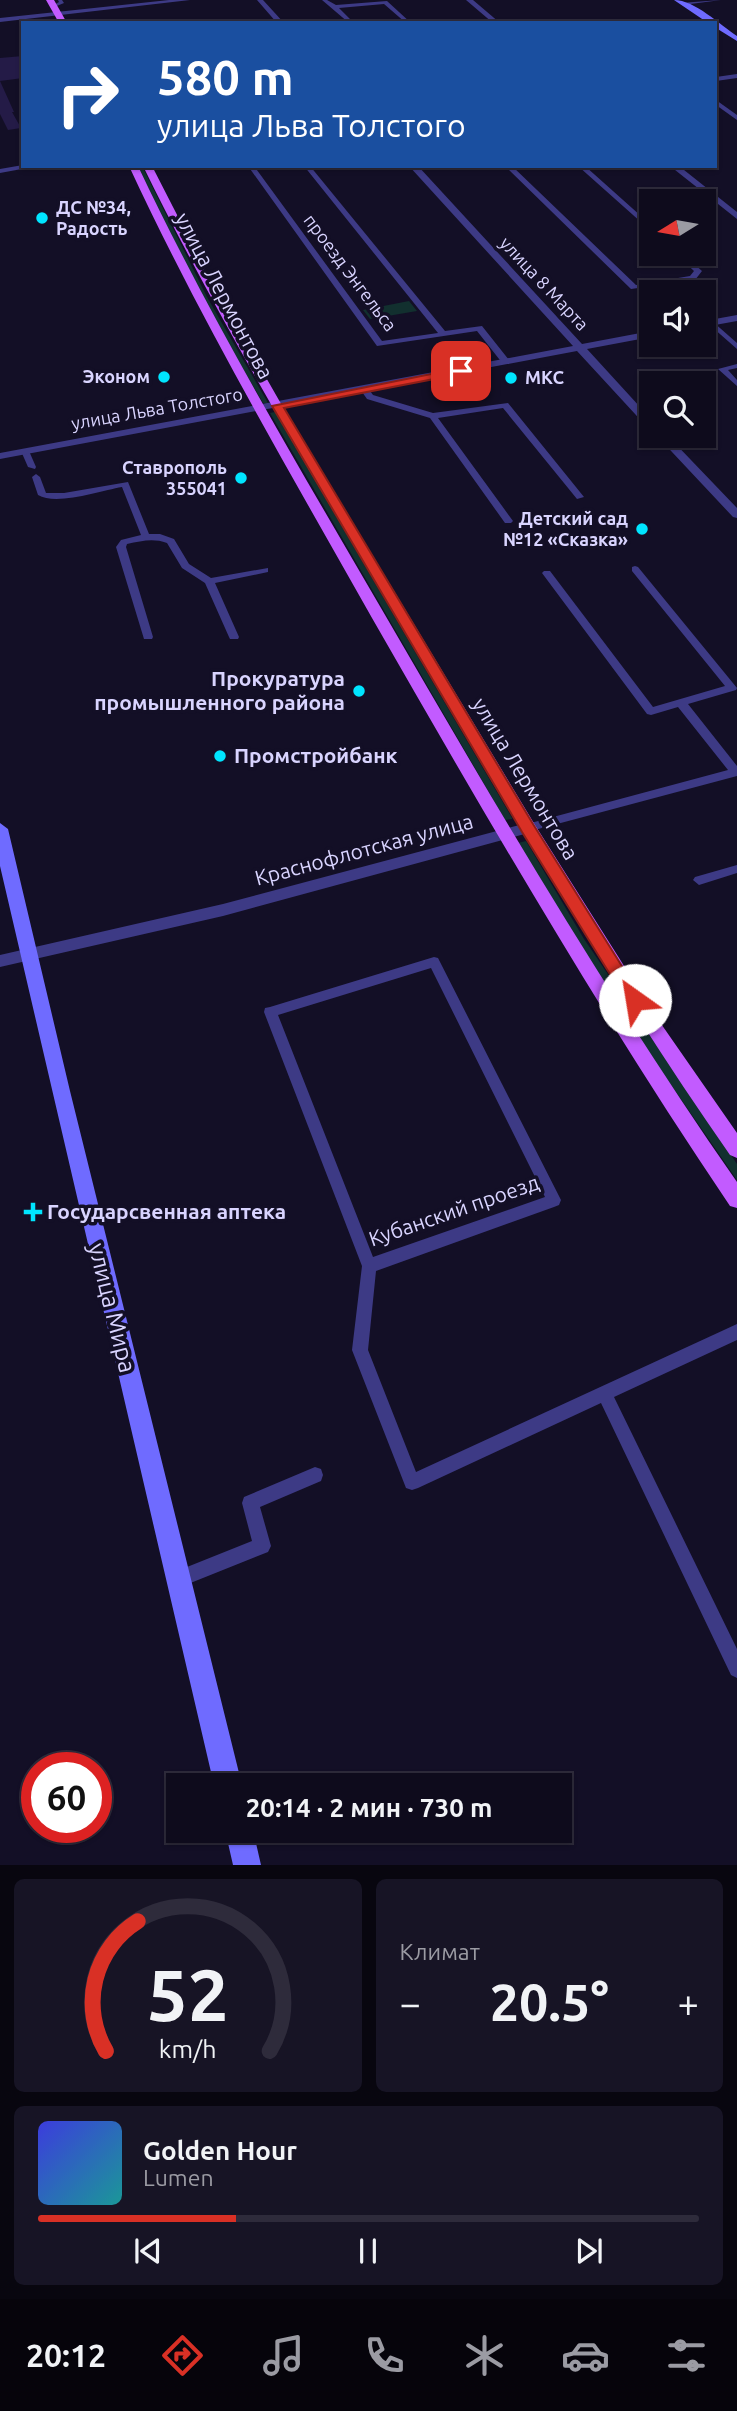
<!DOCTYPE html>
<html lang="ru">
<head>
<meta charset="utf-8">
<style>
  body { margin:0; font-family:Ubuntu,sans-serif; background:#171425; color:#f1f3f6; height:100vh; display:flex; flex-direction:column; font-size:26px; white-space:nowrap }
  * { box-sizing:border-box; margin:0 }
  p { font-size:23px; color:#9b9ba3 }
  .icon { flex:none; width:38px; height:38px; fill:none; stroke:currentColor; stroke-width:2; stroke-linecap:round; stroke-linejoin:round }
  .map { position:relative; height:1865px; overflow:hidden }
  .side { display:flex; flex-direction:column; gap:14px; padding:14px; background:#08060f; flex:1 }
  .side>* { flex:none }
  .hud { position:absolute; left:21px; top:21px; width:696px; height:147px; border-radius:0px; box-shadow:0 2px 5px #0004,0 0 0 2px #2e2b3b; background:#1a4fa0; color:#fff; overflow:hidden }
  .needle { width:46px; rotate:259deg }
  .controls { position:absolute; left:639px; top:189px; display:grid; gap:14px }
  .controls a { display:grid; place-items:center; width:77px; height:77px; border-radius:0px; background:#0e0b1c; box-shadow:0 2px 5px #0004,0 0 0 2px #2e2b3b; font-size:35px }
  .speed { position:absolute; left:21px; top:1752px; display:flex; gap:14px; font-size:35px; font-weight:700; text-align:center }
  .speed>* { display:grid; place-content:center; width:91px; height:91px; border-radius:50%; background:#0e0b1c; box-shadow:0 2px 5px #0004,0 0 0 2px #2e2b3b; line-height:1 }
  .speed .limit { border:10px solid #d22; background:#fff; color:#111 }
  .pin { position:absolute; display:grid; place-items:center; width:60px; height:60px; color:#fff; margin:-30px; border-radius:14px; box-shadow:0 4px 10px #0006 }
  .me { position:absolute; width:77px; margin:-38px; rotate:328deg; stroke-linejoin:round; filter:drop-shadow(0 0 5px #0008) }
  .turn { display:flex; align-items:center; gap:24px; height:147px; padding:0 21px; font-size:32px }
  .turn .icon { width:91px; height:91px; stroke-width:2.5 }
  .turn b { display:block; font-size:49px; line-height:60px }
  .big { font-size:52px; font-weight:700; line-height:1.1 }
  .side .widget { flex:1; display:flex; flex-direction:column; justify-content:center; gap:10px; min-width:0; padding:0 24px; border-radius:10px; background:#171425 }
  .side .dial { align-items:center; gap:0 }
  .dial svg { height:182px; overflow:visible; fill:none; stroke:#2e2b3b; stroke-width:7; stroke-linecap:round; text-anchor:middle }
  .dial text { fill:#f1f3f6; stroke:none }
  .song { display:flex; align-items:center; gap:21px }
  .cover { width:84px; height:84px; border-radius:10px; background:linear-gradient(135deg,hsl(240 70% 55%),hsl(180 70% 35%)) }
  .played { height:7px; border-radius:4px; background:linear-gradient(90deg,#d93025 30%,#2e2b3b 30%) }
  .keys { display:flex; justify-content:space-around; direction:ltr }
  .heat { display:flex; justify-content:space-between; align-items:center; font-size:38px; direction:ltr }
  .side .tiles { flex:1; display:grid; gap:14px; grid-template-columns:1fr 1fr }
  .widget:last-child { grid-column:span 2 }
  .trip { position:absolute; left:166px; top:1773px; width:406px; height:70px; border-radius:0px; background:#0e0b1c; box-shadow:0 2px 5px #0004,0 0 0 2px #2e2b3b; font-weight:700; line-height:70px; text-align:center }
  .menu { display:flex; height:112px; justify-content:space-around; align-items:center; background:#06040b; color:#9b9ba3 }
  .menu .icon { width:49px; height:49px }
  .menu .current { color:#d93025 }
  .menu b { font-size:32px; color:#f1f3f6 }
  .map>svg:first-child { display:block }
  .green { fill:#12302f }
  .building { fill:#241b47 }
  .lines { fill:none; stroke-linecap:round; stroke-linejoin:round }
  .minor { fill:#3d3a85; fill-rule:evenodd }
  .tertiary { fill:#3d3a85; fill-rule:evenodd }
  .secondary { fill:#6f6bff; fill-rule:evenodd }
  .primary { fill:#c25bff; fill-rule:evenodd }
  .route { fill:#d93025; stroke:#8d1f18; stroke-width:2 }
  .poi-dot { fill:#00e5ff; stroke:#130f26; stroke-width:2.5 }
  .labels { text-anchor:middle; stroke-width:7; stroke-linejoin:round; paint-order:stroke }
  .far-poi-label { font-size:18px; font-weight:bold; fill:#d9d4ff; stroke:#130f26; text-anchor:end }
  .far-street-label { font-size:18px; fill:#d9d4ff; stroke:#130f26 }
  .street-label { font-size:21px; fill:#d9d4ff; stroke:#130f26 }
  .poi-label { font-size:21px; font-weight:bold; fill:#d9d4ff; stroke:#130f26; text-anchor:start }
  .near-street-label { font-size:24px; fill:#d9d4ff; stroke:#130f26 }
</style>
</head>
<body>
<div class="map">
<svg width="737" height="1865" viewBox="0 0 737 1865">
  <rect width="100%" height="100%" fill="#130f26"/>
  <path class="green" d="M 138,166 L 142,166 L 207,297 L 268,403 L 263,403 L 202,298 Z
    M 409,301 L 417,311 L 370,319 L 363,310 Z
    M 275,412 L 512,818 L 512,819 L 505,820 L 270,413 Z
    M 526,841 L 584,939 L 737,1164 L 737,1180 L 631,1027 L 518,843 Z"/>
  <path class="building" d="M 23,56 L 23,78 L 0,81 L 0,58 Z
    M 0,81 L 14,112 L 12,112 L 21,128 L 8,130 L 0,114 Z"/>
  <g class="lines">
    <path class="minor" d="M 58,0 L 62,0 L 64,3 L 52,8 L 52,6 L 59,2 Z
      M 322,0 L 327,0 L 336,5 L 387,1 L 411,23 L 406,23 L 384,4 L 339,8 L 354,23 L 349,23 Z
      M 716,100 L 737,115 L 737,120 L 716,105 Z
      M 248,166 L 254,166 L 382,341 L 438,333 L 304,166 L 310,166 L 445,331 L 482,326 L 509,360 L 509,364 L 503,364 L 477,331 L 377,346 Z
      M 505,166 L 512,166 L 636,285 L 690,276 L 694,271 L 676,254 L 683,254 L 702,271 L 695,280 L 674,283 L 682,292 L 675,292 L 667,284 L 631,289 Z
      M 578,166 L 585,166 L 651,225 L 651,231 Z
      M 704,314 L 737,343 L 737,349 L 704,320 Z
      M 737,364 L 737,368 L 728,370 L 737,380 L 737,386 L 718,369 Z
      M 361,387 L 367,387 L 373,395 L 433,413 L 508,403 L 584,497 L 577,499 L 503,408 L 438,418 L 513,521 L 511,523 L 505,523 L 430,418 L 367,399 L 360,389 Z
      M 22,449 L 29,451 L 36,467 L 35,469 L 28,467 L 21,451 Z
      M 36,474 L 40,477 L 46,493 L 64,493 L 128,482 L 149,534 L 160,534 L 174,539 L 189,564 L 211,578 L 268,568 L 268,572 L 215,583 L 239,637 L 238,639 L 230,639 L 229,637 L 205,583 L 182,568 L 167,543 C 153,538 142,541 127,544 L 126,547 L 153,637 L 152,639 L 144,639 L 116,547 L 121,540 L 141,535 L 122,487 C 100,491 56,506 38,495 L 32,477 Z
      M 635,566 L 638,567 L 737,688 L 736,690 L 688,704 L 737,766 L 737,776 L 527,832 L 523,831 L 521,828 L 523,825 L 527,824 L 728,770 L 678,707 L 651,715 L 647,714 L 542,573 L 544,571 L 550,571 L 653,707 L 725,686 L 632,571 L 632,567 Z
      M 737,865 L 737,873 L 699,885 L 693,880 L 695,877 Z
      M 434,957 L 438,958 L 561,1200 L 559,1205 L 554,1207 L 376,1271 L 368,1350 L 416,1472 L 737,1324 L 737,1340 L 614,1397 L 737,1649 L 737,1678 L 731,1675 L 601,1403 L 418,1488 L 412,1490 L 406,1488 L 352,1350 L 362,1266 L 264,1012 L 265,1008 L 270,1007 ZM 431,968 L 545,1197 L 373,1257 L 278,1015 Z
      M 315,1467 L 321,1469 L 323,1475 L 321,1481 L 260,1507 L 271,1546 L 268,1552 L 178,1588 L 172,1585 L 169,1579 L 172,1573 L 252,1541 L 242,1503 L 244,1497 Z"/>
    <path class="tertiary" d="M 169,0 L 190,0 L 0,22 L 0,18 Z
      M 257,0 L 263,0 L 284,23 L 277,23 Z
      M 466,0 L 473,0 L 500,23 L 493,23 Z
      M 721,0 L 683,5 L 680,3 Z
      M 737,74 L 737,78 L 716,81 L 716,77 Z
      M 23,165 L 38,166 L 0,173 L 0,169 Z
      M 409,166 L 418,166 L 582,344 L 651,331 L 651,337 L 587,349 L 651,419 L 651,428 L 647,427 L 577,351 L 0,459 L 0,453 L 573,346 Z
      M 670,166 L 679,166 L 737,212 L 737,219 Z
      M 737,315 L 737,321 L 704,327 L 704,321 Z
      M 657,436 L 668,436 L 737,508 L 737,518 L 733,517 Z
      M 527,823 L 532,824 L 534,828 L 532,832 L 223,916 L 0,967 L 0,955 L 223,904 Z"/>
    <path class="secondary" d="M 674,0 C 695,0 720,25 737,36 L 737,41 L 716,28 L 716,23 L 708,23 Z
      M 0,823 L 8,829 L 70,1091 L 242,1785 L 214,1785 L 0,866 Z
      M 225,1830 L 253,1830 L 261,1865 L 233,1865 Z"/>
    <path class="primary" d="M 46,0 L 54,0 L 67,23 L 59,23 Z
      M 129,166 L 138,166 C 210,318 296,462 381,608 C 494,803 608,997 737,1182 L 737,1208 L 730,1206 C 601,1015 486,817 372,618 C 288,469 201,321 129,166 Z
      M 143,166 L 152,166 L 213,285 L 280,402 L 535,825 L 657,1018 L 737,1133 L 737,1158 L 730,1155 C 613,987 510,811 407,635 C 315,480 222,327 143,166 Z"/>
  </g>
  <path class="route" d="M 461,368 L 466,371 L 465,373 L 284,408 L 533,824 L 640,995 L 643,1000 L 635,1007 L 629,1005 L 522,832 L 272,406 Z"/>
  <g class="poi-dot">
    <circle cx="42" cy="218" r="7"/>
    <circle cx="164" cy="377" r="7"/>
    <circle cx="511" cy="378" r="7"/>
    <circle cx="241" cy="478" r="7"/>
    <circle cx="642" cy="529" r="7"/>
    <circle cx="359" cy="691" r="7"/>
    <circle cx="220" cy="756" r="7"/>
    <path d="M29.5 1201.5h7v7h7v7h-7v7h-7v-7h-7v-7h7z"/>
  </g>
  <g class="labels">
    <g class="far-poi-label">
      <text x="56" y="214" text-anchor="start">ДС №34,<tspan x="56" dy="21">Радость</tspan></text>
      <text x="150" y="383">Эконом</text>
      <text x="525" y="384" text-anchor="start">МКС</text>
      <text x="227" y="474">Ставрополь<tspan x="227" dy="21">355041</tspan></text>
      <text x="628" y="525">Детский сад<tspan x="628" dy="21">№12 «Сказка»</tspan></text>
    </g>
    <g class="far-street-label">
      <text transform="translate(350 273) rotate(53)" y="6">проезд Энгельса</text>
      <text transform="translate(544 284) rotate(47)" y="6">улица 8 Марта</text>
      <text transform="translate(157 409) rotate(-10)" y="6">улица Льва Толстого</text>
    </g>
    <g class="street-label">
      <text transform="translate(224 296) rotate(62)" y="7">улица Лермонтова</text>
      <text transform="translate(525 779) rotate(59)" y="7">улица Лермонтова</text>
      <text transform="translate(364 850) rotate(-15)" y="7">Краснофлотская улица</text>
      <text transform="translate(454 1211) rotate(-19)" y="7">Кубанский проезд</text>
    </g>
    <g class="poi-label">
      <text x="345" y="686" text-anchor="end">Прокуратура<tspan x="345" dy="24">промышленного района</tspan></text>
      <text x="234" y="763">Промстройбанк</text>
      <text x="47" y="1219">Государсвенная аптека</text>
    </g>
    <g class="near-street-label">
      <text transform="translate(112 1308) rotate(76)" y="8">улица Мира</text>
    </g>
  </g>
</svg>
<div class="controls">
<a><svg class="needle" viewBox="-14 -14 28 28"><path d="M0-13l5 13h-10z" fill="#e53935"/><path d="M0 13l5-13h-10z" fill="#9b9ba3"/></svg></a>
<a><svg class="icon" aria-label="sound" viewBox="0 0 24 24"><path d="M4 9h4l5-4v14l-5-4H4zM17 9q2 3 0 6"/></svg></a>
<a><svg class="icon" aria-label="search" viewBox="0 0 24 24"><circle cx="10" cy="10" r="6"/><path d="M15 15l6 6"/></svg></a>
</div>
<div class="speed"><div class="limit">60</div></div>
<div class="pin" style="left:461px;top:371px;background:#d93025"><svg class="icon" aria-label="arrive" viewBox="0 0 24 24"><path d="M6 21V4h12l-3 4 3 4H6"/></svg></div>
<svg class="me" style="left:635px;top:1000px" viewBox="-20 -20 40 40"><circle r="19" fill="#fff"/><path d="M0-13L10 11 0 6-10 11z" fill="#d93025"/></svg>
<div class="trip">20:14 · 2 мин · 730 m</div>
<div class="hud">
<div class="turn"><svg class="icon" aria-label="right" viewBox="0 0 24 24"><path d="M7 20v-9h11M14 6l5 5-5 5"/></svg><div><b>580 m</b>улица Льва Толстого</div></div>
</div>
</div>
<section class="side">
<div class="tiles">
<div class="widget dial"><svg viewBox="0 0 100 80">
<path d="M14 69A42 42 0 1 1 86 69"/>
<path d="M14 69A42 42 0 0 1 28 12" stroke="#d93025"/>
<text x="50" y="56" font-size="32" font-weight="700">52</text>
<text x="50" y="72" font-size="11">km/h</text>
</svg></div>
<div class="widget"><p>Климат</p>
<div class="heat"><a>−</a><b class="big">20.5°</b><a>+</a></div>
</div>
<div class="widget">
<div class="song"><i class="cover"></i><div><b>Golden Hour</b><p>Lumen</p></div></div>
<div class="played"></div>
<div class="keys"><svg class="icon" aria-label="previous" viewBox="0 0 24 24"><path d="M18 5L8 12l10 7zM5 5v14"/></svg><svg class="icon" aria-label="pause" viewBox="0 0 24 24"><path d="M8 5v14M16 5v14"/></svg><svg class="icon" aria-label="next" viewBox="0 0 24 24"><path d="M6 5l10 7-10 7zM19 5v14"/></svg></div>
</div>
</div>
</section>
<nav class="menu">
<b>20:12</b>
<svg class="icon current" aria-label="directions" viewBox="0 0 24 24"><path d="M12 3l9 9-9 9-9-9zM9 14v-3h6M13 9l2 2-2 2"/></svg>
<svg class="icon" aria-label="music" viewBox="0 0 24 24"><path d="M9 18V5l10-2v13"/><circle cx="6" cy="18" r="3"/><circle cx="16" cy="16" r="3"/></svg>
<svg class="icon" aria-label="phone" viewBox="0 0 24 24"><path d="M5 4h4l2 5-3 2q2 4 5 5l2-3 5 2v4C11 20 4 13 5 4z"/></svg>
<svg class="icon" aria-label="climate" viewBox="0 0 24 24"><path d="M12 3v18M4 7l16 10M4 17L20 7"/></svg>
<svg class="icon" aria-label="car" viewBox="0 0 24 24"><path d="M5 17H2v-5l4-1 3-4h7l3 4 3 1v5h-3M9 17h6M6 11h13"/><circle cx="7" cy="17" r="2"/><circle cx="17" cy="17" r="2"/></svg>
<svg class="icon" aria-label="filters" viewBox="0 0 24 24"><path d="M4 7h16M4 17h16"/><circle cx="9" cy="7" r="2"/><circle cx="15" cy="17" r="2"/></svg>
</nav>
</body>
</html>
